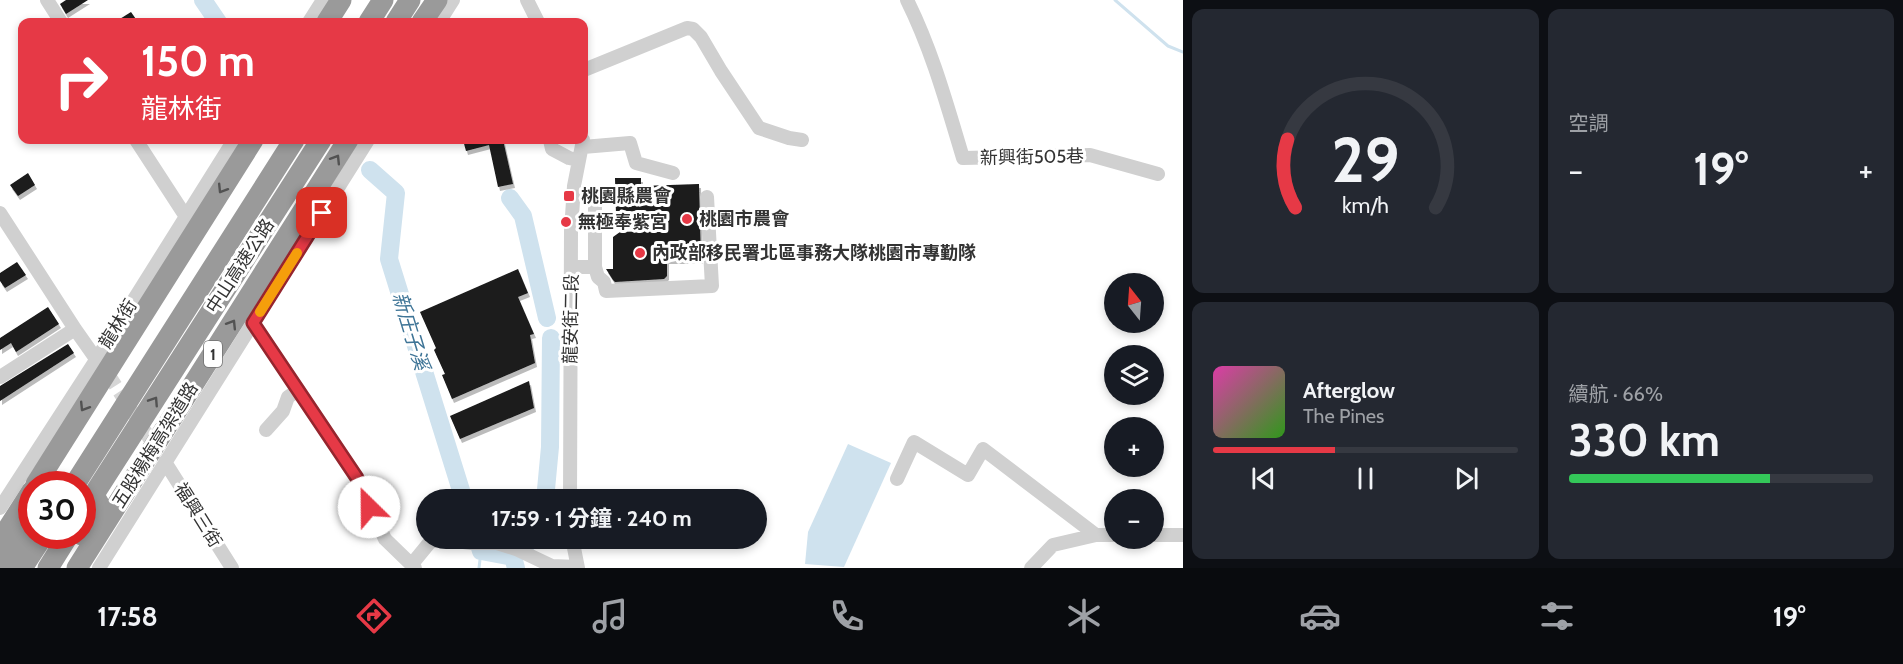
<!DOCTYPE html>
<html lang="zh-TW">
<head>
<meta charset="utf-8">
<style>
  body { margin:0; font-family:Cabin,"Noto Sans TC",sans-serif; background:#242831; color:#f1f3f6; height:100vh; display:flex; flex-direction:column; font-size:22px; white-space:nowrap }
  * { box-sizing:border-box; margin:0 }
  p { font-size:20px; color:#9ea1a6 }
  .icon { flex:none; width:33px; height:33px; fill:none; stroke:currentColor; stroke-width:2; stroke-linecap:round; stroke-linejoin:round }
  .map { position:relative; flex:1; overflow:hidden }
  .drawer { display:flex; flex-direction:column; gap:9px; padding:9px; background:#0d0f14; width:720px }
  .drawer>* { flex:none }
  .banner { position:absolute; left:18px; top:18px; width:570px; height:126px; border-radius:12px; box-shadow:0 3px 9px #0003; background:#e63946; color:#fff; overflow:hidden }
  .needle { width:39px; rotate:343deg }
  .buttons { position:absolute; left:1104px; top:273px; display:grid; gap:12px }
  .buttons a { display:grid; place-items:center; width:60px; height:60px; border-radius:50%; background:#171b24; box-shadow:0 3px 9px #0003; font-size:30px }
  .speed { position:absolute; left:18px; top:471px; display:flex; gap:12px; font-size:30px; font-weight:700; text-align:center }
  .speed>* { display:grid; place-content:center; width:78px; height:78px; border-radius:50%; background:#171b24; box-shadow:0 3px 9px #0003; line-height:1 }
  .speed .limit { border:9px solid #d22; background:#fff; color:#111 }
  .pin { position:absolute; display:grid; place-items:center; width:51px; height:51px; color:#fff; margin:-26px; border-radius:12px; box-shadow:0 3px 9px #0006 }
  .me { position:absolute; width:66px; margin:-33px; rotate:337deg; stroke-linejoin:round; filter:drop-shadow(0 0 4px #0008) }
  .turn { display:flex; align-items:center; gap:21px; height:126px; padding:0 24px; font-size:27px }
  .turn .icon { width:78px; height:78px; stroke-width:2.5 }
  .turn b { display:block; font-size:42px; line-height:51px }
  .big { font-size:45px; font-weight:700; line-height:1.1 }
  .drawer .card { flex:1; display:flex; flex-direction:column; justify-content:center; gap:9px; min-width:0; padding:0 21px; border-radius:12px; background:#242831 }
  .drawer .dial { align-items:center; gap:0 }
  .dial svg { height:156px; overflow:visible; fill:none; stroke:#363941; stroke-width:7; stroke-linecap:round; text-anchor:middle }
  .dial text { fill:#f1f3f6; stroke:none }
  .song { display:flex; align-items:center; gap:18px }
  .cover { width:72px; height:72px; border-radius:9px; background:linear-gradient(135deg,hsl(320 70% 55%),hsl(110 70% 35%)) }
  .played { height:6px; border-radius:3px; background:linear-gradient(90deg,#e63946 40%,#363941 40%) }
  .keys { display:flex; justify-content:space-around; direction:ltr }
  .heat { display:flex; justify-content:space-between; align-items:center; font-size:33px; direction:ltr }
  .charge { height:9px; border-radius:4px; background:linear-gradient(90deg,#34c759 66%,#363941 0) }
  .drawer .tiles { flex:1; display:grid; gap:9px; grid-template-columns:repeat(2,1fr) }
  .trip { position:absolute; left:416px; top:489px; width:351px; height:60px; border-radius:30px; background:#171b24; box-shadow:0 3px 9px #0003; font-weight:700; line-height:60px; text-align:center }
  .tabs { display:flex; height:96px; justify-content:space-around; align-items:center; background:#090b0e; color:#9ea1a6 }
  .tabs .icon { width:42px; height:42px }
  .tabs .current { color:#e63946 }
  .tabs b { font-size:27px; color:#f1f3f6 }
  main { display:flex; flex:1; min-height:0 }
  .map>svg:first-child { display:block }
  .water { fill:#cfe2ee }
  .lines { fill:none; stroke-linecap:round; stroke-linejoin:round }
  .stream { stroke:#cfe2ee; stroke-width:3 }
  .river { stroke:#cfe2ee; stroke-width:18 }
  .building { fill:#1a1a1a; filter:url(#shadow) }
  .minor-tunnel { stroke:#d6d6d6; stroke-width:14; stroke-dasharray:14 7; stroke-linecap:butt }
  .minor { stroke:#d0d0d0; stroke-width:14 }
  .highway { stroke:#9a9a9a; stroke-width:21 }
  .highway-bridge { stroke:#9a9a9a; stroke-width:21 }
  .oneway { stroke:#525252 }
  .route-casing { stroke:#96252e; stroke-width:15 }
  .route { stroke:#e63946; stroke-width:10 }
  .slow { stroke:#f59e0b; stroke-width:10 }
  .poi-dot { fill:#e63946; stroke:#fff; stroke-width:2 }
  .labels { text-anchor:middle; stroke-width:6; stroke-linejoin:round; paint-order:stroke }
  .shield { fill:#fff; stroke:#707070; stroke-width:1.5 }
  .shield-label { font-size:16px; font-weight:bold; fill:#333 }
  .street-label { font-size:18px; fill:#333; stroke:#fff }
  .poi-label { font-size:18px; font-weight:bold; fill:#333; stroke:#fff; text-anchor:start }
  .water-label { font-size:20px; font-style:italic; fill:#3f7597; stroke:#fff }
</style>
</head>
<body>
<main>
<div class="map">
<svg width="1183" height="568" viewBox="0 0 1183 568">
  <defs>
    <filter id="shadow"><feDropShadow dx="2" dy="4" stdDeviation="0" flood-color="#0004"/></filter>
  </defs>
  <rect width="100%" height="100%" fill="#fff"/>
  <path class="water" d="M 848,444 L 891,463 L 844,567 L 805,564 L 808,532 Z"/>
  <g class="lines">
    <path class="stream" d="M 1115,0 L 1168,46 L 1183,52
      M 479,568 L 481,551"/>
    <path class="river" d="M 203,0 L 218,22
      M 370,170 L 396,193 L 389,259 L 464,500
      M 510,198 L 523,216 L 547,318
      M 545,500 L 550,447 L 551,338
      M 477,538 L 481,551 L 513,557 L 516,568
      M 513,557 L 533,538"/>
  </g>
  <path class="building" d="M 66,0 L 88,0 L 66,14 L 60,4 Z
    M 131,12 L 138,22 L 115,22 Z
    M 463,140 L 503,140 L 513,184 L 498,187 L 489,145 L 466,151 Z
    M 28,173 L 35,185 L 18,196 L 10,185 Z
    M 615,178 L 641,178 L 641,186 L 699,184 L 701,260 L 667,260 L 667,276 L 664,279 L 615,282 L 613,280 L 606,269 L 613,269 L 613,237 L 620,232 L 650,231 L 649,212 L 638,213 L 628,224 L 616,214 Z
    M 17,262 L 26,275 L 5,288 L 0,281 L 0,273 Z
    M 518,269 L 528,293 L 518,297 L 534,334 L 530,335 L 535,363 L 452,399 L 442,375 L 445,374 L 434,350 L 436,348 L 420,312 Z
    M 48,307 L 59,324 L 16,352 L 11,343 L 0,350 L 0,338 Z
    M 68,344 L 74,353 L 0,401 L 0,386 Z
    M 529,381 L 534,408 L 460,439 L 450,416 Z"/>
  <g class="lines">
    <path class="minor-tunnel" d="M 108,374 L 157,450"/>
    <path class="minor" d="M 47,0 L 61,22
      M 527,0 L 538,22
      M 907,0 C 932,50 947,105 963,158 L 1090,155 L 1158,174
      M 309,22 L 323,0
      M 439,22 L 453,0
      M 584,70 L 687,28 L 693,29 L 701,37 L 721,71 L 759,128 L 789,138 L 802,140
      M 136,140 L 188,220
      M 550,140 L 552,149 L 569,158 L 578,160
      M 583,147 L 630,143 L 636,163 L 673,173
      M 0,213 L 75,329 L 101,366
      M 572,267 L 595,267 L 595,193
      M 595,267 L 598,277 L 604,282 L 606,291 L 712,286 L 707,197
      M 253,323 L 357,478 L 385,539 L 415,568
      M 0,377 L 75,329
      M 266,430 L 283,411 L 288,397 L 297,391
      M 165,462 L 232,568
      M 897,479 L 914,442 L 968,475 L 983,449 L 1096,535
      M 570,500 L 571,231 L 574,186 L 583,140
      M 0,508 L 96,360 L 234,140
      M 1154,535 L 1183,535
      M 572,538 L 578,568
      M 412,564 L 430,542 L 442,539 L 471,543 L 497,543 L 516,549 L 552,566 L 578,567
      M 99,568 L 368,140
      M 1031,568 L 1053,545 L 1096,535 L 1114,535"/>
    <path class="highway" d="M 327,22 L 341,0
      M 369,22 L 383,0
      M 396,22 L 410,0
      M 422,22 L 437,0
      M 75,484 L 294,140
      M 82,513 L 321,140
      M 82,535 L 98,502
      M 0,541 L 32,491
      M 0,566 L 32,524
      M 22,568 L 43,536
      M 48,568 L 68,536"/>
    <path class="highway-bridge" d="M 36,484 L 253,140
      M 77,568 L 348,140"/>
  </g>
  <defs><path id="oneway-chevron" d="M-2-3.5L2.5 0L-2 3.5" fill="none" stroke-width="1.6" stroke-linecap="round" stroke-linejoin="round" transform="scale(1.5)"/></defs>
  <g class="oneway">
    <use href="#oneway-chevron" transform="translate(336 159) rotate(-58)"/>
    <use href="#oneway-chevron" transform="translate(222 189) rotate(122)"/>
    <use href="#oneway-chevron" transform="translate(232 324) rotate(-58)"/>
    <use href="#oneway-chevron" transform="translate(154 401) rotate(-57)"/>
    <use href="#oneway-chevron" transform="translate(84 407) rotate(122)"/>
  </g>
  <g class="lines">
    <g class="route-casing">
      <path id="route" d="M 322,213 L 253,323 L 357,478 L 369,507"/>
    </g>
    <use href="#route" class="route"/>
    <path class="slow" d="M 260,312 L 297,253"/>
  </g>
  <g class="poi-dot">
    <rect x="563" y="190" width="12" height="12" rx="3"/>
    <circle cx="687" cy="219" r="6"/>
    <circle cx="566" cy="222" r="6"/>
    <circle cx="640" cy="253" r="6"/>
  </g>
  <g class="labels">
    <rect class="shield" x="204" y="341" width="18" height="26" rx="4.5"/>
    <g class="shield-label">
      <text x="213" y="360">1</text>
    </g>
    <g class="street-label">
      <text transform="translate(1032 157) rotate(-1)" y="6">新興街505巷</text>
      <text transform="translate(240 266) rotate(-57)" y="6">中山高速公路</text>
      <text transform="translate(571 319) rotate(-89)" y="6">龍安街二段</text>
      <text transform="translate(118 324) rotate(-58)" y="6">龍林街</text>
      <text transform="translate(155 445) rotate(-58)" y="6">五股楊梅高架道路</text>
      <text transform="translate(198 515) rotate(58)" y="6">福興三街</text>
    </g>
    <g class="poi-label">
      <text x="581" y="202">桃園縣農會</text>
      <text x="699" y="225">桃園市農會</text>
      <text x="578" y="228">無極奉紫宮</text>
      <text x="652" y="259">內政部移民署北區事務大隊桃園市專勤隊</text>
    </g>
    <g class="water-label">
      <text transform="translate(411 331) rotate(73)" y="7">新庄子溪</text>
    </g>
  </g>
</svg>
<div class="buttons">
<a><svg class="needle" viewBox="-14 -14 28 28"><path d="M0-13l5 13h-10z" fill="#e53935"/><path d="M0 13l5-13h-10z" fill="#9ea1a6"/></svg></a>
<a><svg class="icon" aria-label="layers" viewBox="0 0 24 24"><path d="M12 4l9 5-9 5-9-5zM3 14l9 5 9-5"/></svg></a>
<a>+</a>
<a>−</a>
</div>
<div class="speed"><div class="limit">30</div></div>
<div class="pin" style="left:322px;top:213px;background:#d93025"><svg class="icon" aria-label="arrive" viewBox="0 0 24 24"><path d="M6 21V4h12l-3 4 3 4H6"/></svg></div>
<svg class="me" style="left:369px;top:507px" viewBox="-20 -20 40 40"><circle r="19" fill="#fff"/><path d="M0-13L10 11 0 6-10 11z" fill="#e63946"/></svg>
<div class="trip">17:59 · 1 分鐘 · 240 m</div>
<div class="banner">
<div class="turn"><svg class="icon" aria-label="right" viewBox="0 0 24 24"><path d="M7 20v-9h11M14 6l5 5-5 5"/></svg><div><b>150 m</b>龍林街</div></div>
</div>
</div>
<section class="drawer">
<div class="tiles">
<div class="card dial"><svg viewBox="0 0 100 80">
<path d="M14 69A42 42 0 1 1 86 69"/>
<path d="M14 69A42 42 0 0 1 10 34" stroke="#e63946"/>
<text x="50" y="56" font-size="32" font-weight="700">29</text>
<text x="50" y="72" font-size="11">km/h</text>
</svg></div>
<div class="card"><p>空調</p>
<div class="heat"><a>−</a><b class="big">19°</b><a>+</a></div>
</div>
<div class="card">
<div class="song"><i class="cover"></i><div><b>Afterglow</b><p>The Pines</p></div></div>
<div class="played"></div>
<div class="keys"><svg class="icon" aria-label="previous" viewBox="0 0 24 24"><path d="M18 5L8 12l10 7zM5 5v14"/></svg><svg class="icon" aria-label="pause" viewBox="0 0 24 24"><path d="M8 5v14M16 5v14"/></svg><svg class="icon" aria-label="next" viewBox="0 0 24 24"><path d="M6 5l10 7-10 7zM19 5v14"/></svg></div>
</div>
<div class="card"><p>續航 · 66%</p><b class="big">330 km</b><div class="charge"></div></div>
</div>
</section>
</main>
<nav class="tabs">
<b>17:58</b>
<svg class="icon current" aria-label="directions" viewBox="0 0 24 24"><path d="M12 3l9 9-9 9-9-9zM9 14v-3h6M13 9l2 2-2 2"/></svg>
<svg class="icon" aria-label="music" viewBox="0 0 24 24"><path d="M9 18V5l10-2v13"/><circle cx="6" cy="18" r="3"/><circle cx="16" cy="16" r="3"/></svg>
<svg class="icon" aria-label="phone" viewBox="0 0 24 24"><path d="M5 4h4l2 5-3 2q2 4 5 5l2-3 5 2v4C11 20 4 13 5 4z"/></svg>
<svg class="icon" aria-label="climate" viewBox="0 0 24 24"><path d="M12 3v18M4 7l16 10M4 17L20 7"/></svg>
<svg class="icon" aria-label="car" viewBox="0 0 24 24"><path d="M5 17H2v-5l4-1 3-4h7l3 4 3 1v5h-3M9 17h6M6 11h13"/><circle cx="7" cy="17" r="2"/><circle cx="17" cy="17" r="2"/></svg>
<svg class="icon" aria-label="filters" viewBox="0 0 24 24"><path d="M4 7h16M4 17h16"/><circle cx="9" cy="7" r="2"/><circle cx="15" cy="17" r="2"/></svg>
<b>19°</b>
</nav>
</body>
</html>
